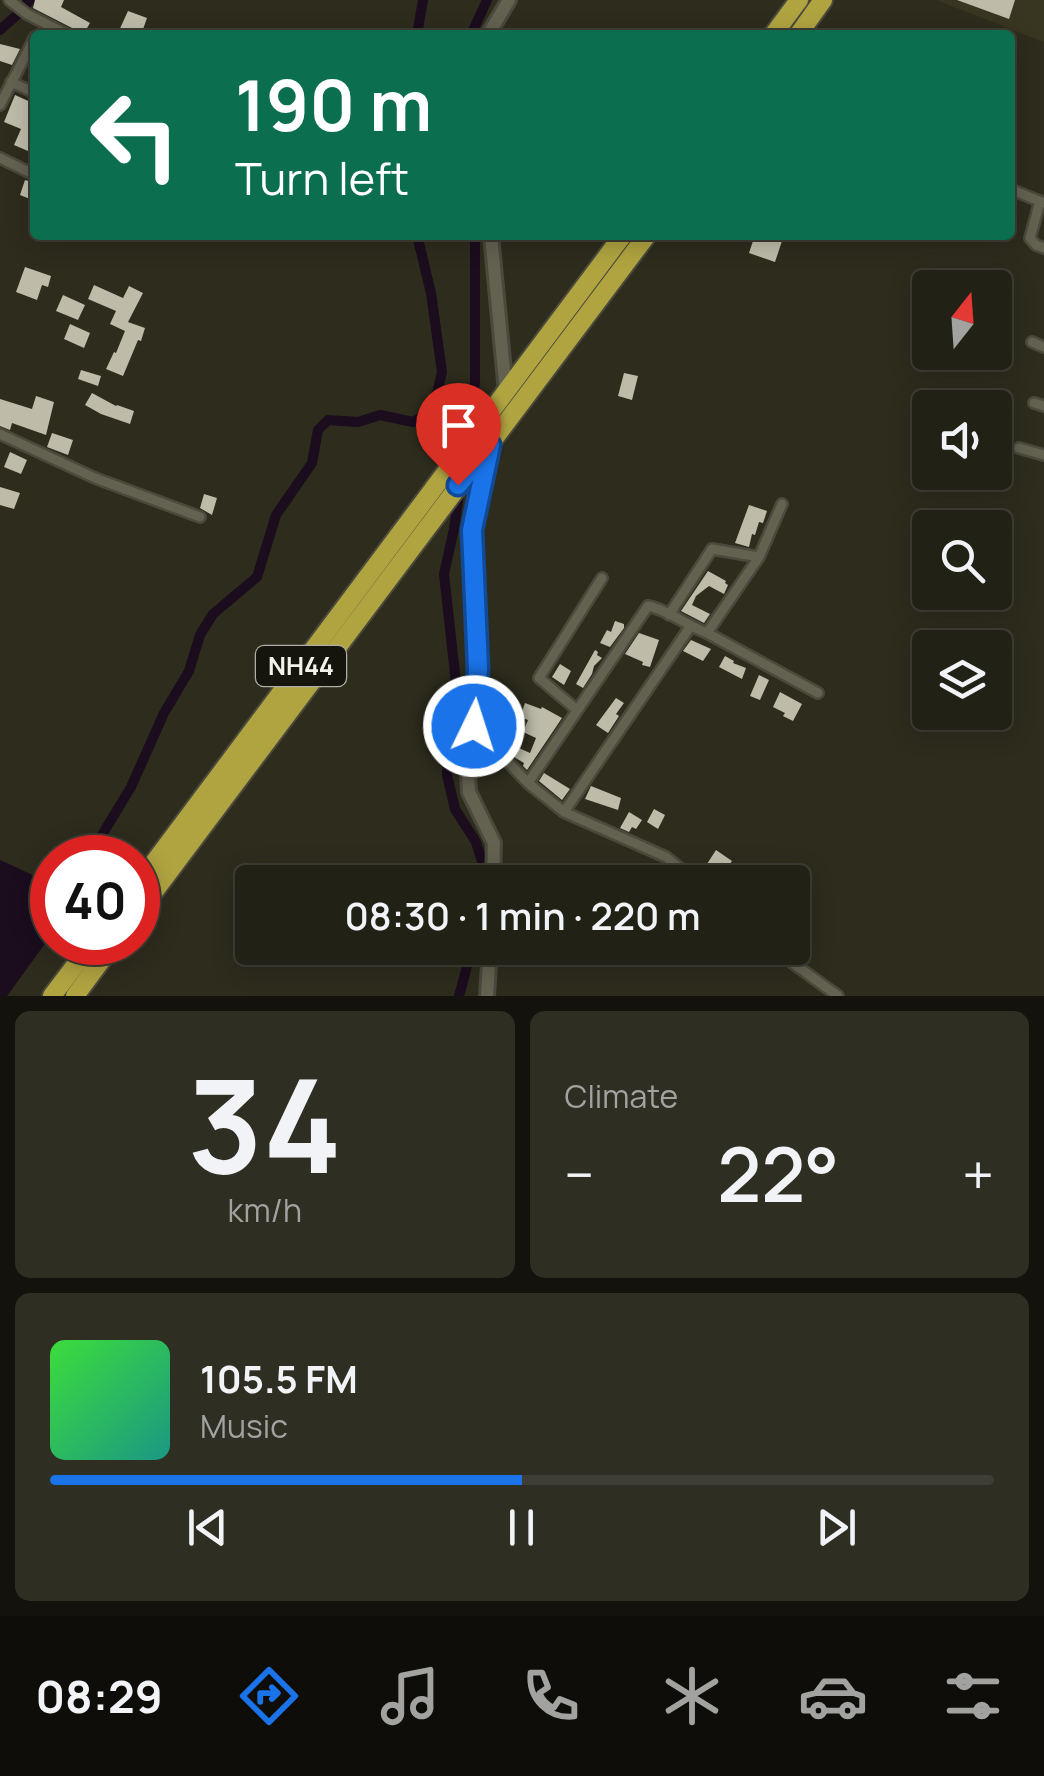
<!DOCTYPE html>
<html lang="en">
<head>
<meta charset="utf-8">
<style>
  body { margin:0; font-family:Manrope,sans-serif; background:#2e2e23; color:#f1f3f6; height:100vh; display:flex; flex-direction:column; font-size:38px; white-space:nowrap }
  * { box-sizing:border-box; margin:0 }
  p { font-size:32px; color:#a2a3a1 }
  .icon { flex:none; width:55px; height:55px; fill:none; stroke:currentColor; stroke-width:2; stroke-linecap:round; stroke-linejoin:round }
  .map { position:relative; height:996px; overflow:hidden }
  .panel { display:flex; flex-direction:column; gap:15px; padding:15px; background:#13120c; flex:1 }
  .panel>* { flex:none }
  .top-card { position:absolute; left:30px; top:30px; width:985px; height:210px; border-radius:10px; box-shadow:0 5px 25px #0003,0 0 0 2px #3f3e35; background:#0b6e4f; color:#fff; overflow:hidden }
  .needle { width:65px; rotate:17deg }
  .buttons { position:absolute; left:912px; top:270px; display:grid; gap:20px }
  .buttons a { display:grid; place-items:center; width:100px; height:100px; border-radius:10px; background:#222116; box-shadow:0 5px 25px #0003,0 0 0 2px #3f3e35; font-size:50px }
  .speed { position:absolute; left:30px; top:835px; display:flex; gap:20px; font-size:50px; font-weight:700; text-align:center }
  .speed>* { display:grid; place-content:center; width:130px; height:130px; border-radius:50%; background:#222116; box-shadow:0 5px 25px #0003,0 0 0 2px #3f3e35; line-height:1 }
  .speed .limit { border:15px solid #d22; background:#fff; color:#111 }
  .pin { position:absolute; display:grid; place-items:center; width:85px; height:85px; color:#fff; margin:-102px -42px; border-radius:50% 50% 50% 0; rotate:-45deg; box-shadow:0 0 10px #0007 }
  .pin .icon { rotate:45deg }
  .me { position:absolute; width:110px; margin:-55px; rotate:4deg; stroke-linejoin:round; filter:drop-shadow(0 0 8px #0008) }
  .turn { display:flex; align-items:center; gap:35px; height:210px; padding:0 40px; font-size:45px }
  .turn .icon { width:130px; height:130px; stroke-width:2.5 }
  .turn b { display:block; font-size:70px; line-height:85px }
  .big { font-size:75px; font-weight:600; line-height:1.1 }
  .panel .tile { flex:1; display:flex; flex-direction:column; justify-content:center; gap:15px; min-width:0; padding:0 35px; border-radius:15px; background:#2e2e23 }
  .panel .dial { align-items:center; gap:0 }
  .dial b { font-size:130px; line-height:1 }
  .song { display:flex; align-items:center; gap:30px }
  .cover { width:120px; height:120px; border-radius:15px; background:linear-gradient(135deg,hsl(120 70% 55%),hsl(170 70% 35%)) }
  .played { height:10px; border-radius:5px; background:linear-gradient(90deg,#1a73e8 50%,#3f3e35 50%) }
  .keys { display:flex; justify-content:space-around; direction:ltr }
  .heat { display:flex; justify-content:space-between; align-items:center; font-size:55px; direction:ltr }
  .panel .tiles { flex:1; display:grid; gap:15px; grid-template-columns:1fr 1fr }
  .tile:last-child { grid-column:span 2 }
  .trip { position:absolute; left:235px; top:865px; width:575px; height:100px; border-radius:10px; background:#222116; box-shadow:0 5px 25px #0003,0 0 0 2px #3f3e35; font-weight:600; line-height:100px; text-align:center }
  .menu { display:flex; height:160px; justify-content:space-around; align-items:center; background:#0e0d09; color:#a2a3a1 }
  .menu .icon { width:70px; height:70px }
  .menu .selected { color:#1a73e8 }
  .menu b { font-size:45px; color:#f1f3f6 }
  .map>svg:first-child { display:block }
  .built { fill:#383520 }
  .water { fill:#1b0c1e }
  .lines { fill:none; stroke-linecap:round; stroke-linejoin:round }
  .canal { stroke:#1b0c1e; stroke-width:10 }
  .building { fill:#bebca9 }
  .street-casing { stroke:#4b493c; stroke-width:14 }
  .secondary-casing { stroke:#4b493c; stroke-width:18 }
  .highway-casing { stroke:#4b493c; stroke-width:22 }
  .street { stroke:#636251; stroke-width:9 }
  .secondary { stroke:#636251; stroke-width:12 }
  .highway { stroke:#b0a441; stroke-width:18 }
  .route-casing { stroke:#114b97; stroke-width:25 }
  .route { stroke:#1a73e8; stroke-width:18 }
  .labels { text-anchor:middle; stroke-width:10; stroke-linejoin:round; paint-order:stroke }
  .shield { fill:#15140d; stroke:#b0afa7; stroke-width:2.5 }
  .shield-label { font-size:25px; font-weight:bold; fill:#f3f2e9 }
</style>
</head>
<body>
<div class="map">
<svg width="1044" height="996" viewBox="0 0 1044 996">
  <rect width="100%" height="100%" fill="#2d2c1d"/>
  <path class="built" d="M 936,0 L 1044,0 L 1044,42 L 1013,30 Z"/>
  <path class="water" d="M 0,860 L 52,884 L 52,934 L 7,996 L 0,996 Z"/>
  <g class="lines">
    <path class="canal" d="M 0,30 L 17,15 L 30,0
      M 417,35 L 423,0
      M 471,35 L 487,0
      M 475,235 L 475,383 L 454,529 L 444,574 L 457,692 L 452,722 L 447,775 L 455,809 L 476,842 L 485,871 L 484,882
      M 88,858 L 131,787 L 164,713 L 189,671 L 200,635 L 213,614 L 257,577 L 276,515 L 312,463 L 318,430 L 328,420 L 358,422 L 380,415 L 413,422 L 433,411 L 442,372 L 431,293 L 417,235
      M 459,996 L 472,948"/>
  </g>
  <path class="building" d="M 35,0 L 64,0 L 61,7 L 90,23 L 83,35 L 77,35 L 72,28 L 33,8 Z
    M 957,0 L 1015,0 L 1009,19 Z
    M 128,11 L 147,18 L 141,35 L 117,35 Z
    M 0,44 L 20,49 L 12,65 L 0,61 Z
    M 15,95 L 35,104 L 35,154 L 14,145 L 21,129 L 4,122 Z
    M 25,180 L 35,183 L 35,201 L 20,195 Z
    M 755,235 L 784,235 L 775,262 L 749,253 Z
    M 25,267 L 51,276 L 48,287 L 42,285 L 37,300 L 16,292 Z
    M 94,285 L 123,298 L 129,286 L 143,293 L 128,322 L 145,328 L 141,341 L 138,340 L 123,376 L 106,369 L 114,352 L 116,353 L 125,331 L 110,324 L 116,311 L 88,299 Z
    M 63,295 L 85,305 L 78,320 L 56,311 Z
    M 70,324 L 90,333 L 84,348 L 64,339 Z
    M 81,370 L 101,376 L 98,386 L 78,379 Z
    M 624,373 L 638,376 L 632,400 L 618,396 Z
    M 92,393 L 116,406 L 117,405 L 134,411 L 130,424 L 101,414 L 85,405 Z
    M 36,396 L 54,402 L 46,435 L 12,423 L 10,430 L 0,426 L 0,399 L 32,409 Z
    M 52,433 L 73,440 L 68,455 L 47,447 Z
    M 10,452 L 27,460 L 21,474 L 4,467 Z
    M 0,487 L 20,493 L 14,509 L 0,505 Z
    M 204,494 L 217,498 L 212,515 L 200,508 Z
    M 749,505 L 767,511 L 763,523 L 759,522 L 755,535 L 752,534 L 749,547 L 735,543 Z
    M 708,571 L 726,581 L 725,583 L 728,585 L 724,594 L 709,586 L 696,596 L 692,605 L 710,614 L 704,623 L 681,611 Z
    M 615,621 L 624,624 L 624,628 L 610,647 L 600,643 L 607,630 L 611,632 Z
    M 639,633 L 659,640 L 650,667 L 642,665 L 643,662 L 625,654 Z
    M 691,640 L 711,649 L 703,661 L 683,651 Z
    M 595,650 L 598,652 L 597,655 L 602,658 L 594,666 L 592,674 L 583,688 L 576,684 Z
    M 725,656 L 734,661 L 733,663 L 746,668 L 742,679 L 719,667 Z
    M 560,664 L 571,671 L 564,685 L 552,677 Z
    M 759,675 L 769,680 L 760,700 L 750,696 Z
    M 780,692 L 802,704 L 793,721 L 783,716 L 785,713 L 773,707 Z
    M 616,698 L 624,703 L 616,714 L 619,716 L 608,733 L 596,725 Z
    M 525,703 L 541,709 L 542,707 L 562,718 L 527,770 L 523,766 L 524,763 L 514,757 L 519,748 L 530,753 L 536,738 L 523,732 L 528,720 L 520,717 Z
    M 544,773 L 570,789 L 562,800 L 539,781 Z
    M 591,786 L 621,798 L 618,810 L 585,799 Z
    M 654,809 L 665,815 L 658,829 L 647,822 Z
    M 629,812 L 642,820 L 636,829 L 632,827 L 629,832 L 620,828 Z
    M 716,850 L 732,861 L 723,874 L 707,864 Z"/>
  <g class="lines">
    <g class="street-casing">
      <path id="street" d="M 9,0 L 27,14 L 68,35
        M 11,82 L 35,93
        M 0,105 L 35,37
        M 0,158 L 35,175
        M 1010,189 L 1044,203
        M 1040,201 L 1030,238 L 1036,245 L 1044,248
        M 1032,342 L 1044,347
        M 1034,403 L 1044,406
        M 0,434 L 95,478 L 200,517
        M 1019,448 L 1044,455
        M 669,615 L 712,549 L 759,557
        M 707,633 L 759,557 L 782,504
        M 577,710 L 539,678 L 602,578
        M 474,726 L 528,783 L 564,812 L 666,857 L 697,882
        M 528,783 L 648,606 C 666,609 688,626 707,633 L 818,693
        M 564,812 L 690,627
        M 772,948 L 838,996"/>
    </g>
    <g class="secondary-casing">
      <path id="secondary" d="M 488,35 L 509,0
        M 491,235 L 506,392
        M 489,449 L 472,530 L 478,669 L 474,726 L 467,755 L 469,792 L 494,843 L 493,882
        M 487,996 L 490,948"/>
    </g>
    <g class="highway-casing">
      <path id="highway" d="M 773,35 L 799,0
        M 798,35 L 823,0
        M 138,884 L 623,235
        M 138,913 L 647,235
        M 52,996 L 93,942
        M 75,996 L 115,942"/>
    </g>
    <use href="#street" class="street"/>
    <use href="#secondary" class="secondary"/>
    <use href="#highway" class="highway"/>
  </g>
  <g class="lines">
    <g class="route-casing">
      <path id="route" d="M 458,485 L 490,445 L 472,530 L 478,669 L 474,726"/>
    </g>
    <use href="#route" class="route"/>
  </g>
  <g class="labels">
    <rect class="shield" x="256" y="646" width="90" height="40" rx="8"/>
    <g class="shield-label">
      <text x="301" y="675">NH44</text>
    </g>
  </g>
</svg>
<div class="buttons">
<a><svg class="needle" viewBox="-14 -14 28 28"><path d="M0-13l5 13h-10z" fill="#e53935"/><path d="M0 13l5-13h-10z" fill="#a2a3a1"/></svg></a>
<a><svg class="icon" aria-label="sound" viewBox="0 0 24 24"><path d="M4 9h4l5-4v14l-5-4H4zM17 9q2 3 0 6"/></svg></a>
<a><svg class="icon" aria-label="search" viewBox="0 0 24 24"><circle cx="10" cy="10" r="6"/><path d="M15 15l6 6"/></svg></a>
<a><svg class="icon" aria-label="layers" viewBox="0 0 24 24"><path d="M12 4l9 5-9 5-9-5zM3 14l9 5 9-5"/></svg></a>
</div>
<div class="speed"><div class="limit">40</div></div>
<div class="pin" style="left:458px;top:485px;background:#d93025"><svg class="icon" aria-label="arrive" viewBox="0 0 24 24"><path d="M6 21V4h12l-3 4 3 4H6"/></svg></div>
<svg class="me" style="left:474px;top:726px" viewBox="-20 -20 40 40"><circle r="17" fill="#1a73e8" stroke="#fff" stroke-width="3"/><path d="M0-11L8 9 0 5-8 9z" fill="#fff"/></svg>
<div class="trip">08:30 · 1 min · 220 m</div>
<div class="top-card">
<div class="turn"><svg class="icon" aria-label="left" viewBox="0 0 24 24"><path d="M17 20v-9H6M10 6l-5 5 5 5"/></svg><div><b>190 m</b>Turn left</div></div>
</div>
</div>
<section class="panel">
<div class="tiles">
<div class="tile dial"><b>34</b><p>km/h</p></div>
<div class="tile"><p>Climate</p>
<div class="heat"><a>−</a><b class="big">22°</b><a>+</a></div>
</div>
<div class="tile">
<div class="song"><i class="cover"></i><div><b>105.5 FM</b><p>Music</p></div></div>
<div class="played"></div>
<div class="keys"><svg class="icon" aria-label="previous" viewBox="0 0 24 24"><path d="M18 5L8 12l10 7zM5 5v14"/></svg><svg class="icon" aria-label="pause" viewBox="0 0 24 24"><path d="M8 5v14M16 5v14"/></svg><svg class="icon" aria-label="next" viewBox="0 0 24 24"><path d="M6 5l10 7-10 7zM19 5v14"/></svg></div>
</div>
</div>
</section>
<nav class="menu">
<b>08:29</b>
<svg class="icon selected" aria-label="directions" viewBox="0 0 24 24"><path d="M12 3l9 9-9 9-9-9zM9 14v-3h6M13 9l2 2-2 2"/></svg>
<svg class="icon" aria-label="music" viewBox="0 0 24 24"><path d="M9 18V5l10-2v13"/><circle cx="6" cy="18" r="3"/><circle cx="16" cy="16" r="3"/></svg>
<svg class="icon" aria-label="phone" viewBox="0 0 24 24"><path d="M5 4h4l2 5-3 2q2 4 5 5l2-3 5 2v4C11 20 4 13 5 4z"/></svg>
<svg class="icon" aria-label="climate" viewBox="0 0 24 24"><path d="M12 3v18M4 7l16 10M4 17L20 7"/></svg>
<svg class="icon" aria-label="car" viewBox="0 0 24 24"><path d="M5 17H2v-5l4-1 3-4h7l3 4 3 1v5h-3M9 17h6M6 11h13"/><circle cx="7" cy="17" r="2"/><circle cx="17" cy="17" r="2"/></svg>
<svg class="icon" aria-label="filters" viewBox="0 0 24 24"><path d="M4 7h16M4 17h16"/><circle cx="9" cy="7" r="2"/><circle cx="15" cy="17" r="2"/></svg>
</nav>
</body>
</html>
